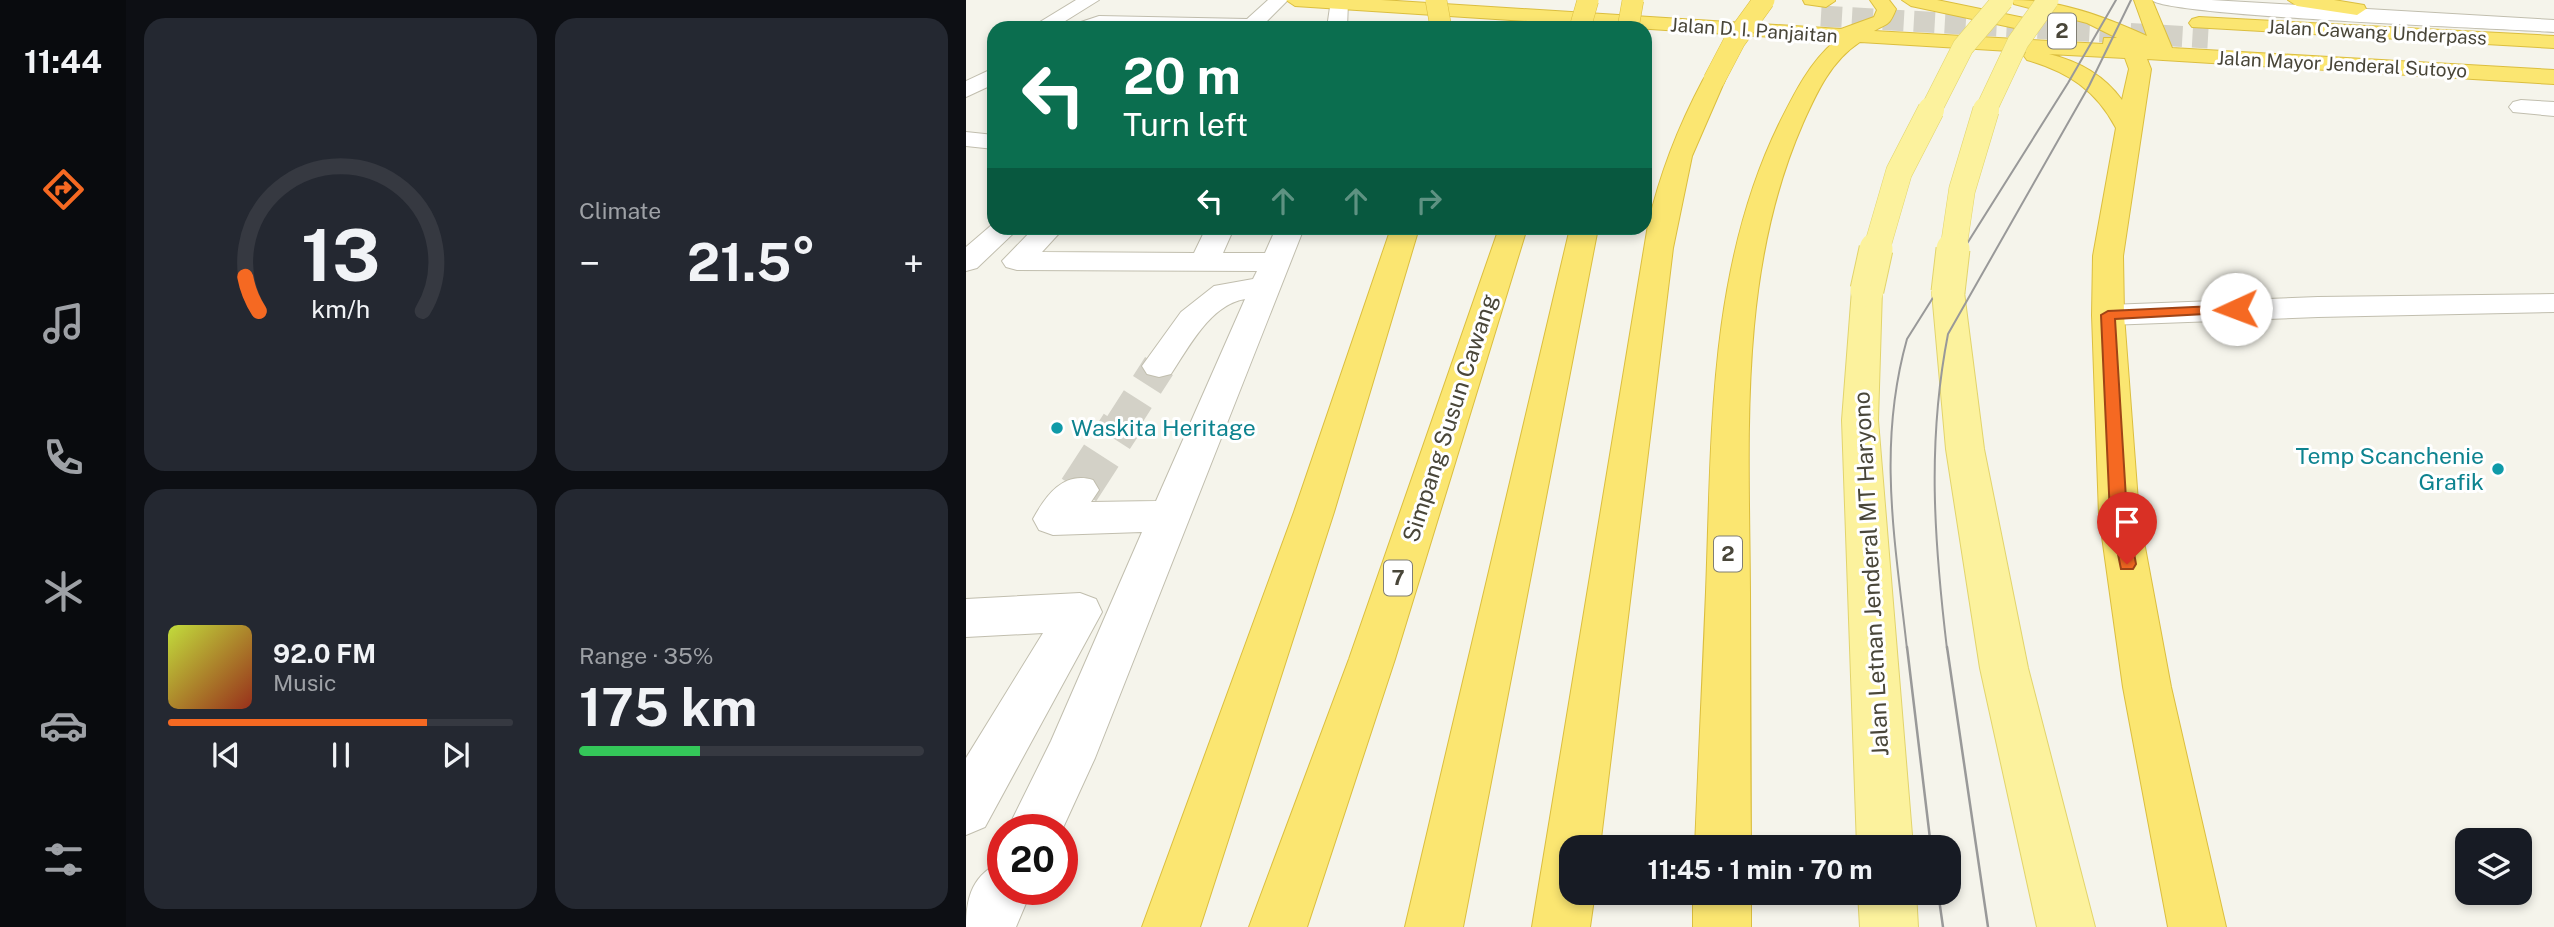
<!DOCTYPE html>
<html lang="en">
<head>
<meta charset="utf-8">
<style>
  body { margin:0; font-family:"Public Sans",sans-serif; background:#242831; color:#f1f3f6; height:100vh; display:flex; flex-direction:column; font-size:26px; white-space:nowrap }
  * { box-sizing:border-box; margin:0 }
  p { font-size:23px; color:#9ea1a6 }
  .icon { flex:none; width:38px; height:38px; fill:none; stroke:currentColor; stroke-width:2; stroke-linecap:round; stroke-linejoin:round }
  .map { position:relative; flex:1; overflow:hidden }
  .panel { display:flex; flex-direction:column; gap:18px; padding:18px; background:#0d0f14; width:840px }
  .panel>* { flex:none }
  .hud { position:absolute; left:21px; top:21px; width:665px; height:214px; border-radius:21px; box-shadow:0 4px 10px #0003; background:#0b6e4f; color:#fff; overflow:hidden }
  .buttons { position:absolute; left:1489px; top:828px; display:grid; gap:14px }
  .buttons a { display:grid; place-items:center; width:77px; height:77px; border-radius:14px; background:#171b24; box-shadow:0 4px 10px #0003; font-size:35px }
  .speed { position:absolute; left:21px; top:814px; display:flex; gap:14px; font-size:35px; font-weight:700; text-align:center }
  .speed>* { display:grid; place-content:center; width:91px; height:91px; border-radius:50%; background:#171b24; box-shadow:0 4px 10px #0003; line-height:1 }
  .speed .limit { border:10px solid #d22; background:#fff; color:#111 }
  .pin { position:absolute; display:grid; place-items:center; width:60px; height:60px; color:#fff; margin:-72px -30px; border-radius:50% 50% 50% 0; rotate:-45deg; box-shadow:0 0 7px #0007 }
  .pin .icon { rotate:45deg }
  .me { position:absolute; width:77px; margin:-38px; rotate:268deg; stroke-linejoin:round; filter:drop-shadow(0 0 5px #0008) }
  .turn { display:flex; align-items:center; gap:24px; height:147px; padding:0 21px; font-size:32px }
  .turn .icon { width:91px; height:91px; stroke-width:2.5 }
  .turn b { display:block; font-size:49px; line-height:60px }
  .lanes { display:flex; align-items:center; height:66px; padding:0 21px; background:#0003; justify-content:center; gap:35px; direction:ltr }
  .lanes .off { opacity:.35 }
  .big { font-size:52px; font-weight:700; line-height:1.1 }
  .panel .widget { flex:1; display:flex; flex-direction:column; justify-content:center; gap:10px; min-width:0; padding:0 24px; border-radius:21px; background:#242831 }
  .panel .dial { align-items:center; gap:0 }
  .dial svg { height:182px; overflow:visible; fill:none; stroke:#363941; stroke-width:7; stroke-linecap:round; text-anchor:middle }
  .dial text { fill:#f1f3f6; stroke:none }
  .song { display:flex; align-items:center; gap:21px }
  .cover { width:84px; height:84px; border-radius:10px; background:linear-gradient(135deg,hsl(70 70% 55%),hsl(10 70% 35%)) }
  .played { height:7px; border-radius:4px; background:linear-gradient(90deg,#f56922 75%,#363941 75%) }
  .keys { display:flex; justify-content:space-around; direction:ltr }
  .heat { display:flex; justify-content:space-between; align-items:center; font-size:38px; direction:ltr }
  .charge { height:10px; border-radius:5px; background:linear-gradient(90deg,#34c759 35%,#363941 0) }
  .panel .tiles { flex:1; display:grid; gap:18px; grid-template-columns:repeat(2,1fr) }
  .trip { position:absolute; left:593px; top:835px; width:402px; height:70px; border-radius:21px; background:#171b24; box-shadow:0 4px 10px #0003; font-weight:700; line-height:70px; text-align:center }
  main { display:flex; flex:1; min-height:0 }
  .tab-bar { display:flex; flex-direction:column; width:126px; justify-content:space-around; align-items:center; background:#090b0e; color:#9ea1a6 }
  .tab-bar .icon { width:49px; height:49px }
  .tab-bar .on { color:#f56922 }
  .tab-bar b { font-size:32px; color:#f1f3f6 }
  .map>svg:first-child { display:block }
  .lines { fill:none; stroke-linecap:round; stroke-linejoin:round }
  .minor-tunnel-far1 { stroke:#d3d1c7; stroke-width:33; stroke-dasharray:33 17; stroke-linecap:butt }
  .minor-tunnel { stroke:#d3d1c7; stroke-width:41; stroke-dasharray:41 21; stroke-linecap:butt }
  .highway-tunnel { stroke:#d3d1c7; stroke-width:21; stroke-dasharray:21 10; stroke-linecap:butt }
  .minor-casing { stroke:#c1beae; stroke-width:2 }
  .major-casing { stroke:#e2d46c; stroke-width:2 }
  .highway-casing { stroke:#dbbe3f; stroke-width:2 }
  .minor { fill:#fff; fill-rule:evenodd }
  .major { fill:#fcf29d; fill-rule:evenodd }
  .highway { fill:#fbe671; fill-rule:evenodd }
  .tram-far1 { stroke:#999; stroke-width:2 }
  .tram { stroke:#999; stroke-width:2.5 }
  .major-bridge-far2-casing { stroke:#e2d46c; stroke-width:22; stroke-linecap:butt }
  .major-bridge-far1-casing { stroke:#e2d46c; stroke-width:27; stroke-linecap:butt }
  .major-bridge-casing { stroke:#e2d46c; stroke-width:35; stroke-linecap:butt }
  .highway-bridge-casing { stroke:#dbbe3f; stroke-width:22; stroke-linecap:butt }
  .major-bridge-far2 { stroke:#fcf29d; stroke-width:21 }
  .major-bridge-far1 { stroke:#fcf29d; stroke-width:26 }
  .major-bridge { stroke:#fcf29d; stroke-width:33 }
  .highway-bridge { stroke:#fbe671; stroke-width:21 }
  .route { fill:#f56922; stroke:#9f4416; stroke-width:2 }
  .culture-dot { fill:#0f9aa8; stroke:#fff; stroke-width:2.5 }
  .labels { text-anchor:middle; stroke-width:6; stroke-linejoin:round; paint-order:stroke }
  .far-street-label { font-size:19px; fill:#494639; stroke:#fff }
  .shield { fill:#fff; stroke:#807e74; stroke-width:2 }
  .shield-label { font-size:21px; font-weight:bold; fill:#494639 }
  .street-label { font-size:23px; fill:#494639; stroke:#fff }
  .culture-label { font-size:23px; fill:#0d838f; stroke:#fff; text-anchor:start }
</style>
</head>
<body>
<main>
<nav class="tab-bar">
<b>11:44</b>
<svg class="icon on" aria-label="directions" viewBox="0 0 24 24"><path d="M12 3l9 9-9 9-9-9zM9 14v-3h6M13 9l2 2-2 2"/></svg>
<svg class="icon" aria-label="music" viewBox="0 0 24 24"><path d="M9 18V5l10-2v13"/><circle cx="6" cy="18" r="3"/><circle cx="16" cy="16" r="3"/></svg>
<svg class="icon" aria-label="phone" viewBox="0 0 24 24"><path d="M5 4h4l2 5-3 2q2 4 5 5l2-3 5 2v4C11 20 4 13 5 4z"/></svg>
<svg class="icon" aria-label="climate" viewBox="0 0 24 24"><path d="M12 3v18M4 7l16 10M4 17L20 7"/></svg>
<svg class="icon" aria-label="car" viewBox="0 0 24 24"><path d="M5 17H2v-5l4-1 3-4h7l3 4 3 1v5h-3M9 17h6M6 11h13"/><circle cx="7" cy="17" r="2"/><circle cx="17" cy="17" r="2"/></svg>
<svg class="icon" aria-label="filters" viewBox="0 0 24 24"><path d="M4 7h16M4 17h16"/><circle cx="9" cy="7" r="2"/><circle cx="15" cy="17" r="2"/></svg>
</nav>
<section class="panel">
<div class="tiles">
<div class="widget dial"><svg viewBox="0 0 100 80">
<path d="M14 69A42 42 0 1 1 86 69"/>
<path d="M14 69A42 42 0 0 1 8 54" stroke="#f56922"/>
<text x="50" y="56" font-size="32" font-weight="700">13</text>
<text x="50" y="72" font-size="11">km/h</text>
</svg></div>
<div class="widget"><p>Climate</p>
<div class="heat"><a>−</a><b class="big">21.5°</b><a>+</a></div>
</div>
<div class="widget">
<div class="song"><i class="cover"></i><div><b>92.0 FM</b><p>Music</p></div></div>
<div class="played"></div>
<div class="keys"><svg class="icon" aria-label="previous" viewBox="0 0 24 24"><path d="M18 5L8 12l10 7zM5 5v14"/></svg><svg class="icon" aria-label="pause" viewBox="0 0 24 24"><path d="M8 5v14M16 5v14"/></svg><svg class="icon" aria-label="next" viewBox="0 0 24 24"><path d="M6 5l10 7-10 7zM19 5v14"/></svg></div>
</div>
<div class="widget"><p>Range · 35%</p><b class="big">175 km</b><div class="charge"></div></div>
</div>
</section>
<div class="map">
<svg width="1588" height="927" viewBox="0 0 1588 927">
  <rect width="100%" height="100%" fill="#f5f4eb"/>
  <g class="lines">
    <path class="minor-tunnel-far1" d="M 154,427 L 193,366"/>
    <path class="minor-tunnel" d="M 113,490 L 155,425"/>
    <path class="highway-tunnel" d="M 855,16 L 1242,38"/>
    <g class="minor-casing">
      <path id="minor" d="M 110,0 L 133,0 L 88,28 L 64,28 Z
        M 302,0 L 322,0 L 294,28 L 106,28 L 109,24 L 133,16 L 281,19 Z
        M 365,0 L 382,2 L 381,28 L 361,28 Z
        M 1186,0 L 1245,0 L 1588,20 L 1588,32 C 1542,29 1199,16 1186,0 Z
        M 28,68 L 28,84 L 0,97 L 0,81 Z
        M 1555,100 L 1588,102 L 1588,116 L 1547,112 L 1543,107 L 1547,102 Z
        M 0,132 L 28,135 L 28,149 L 0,146 Z
        M 28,223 L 28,228 L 53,228 L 11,268 L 0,271 L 0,247 Z
        M 68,228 L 98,228 L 76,252 L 228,253 L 240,228 L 268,228 L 257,253 L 299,253 L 310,228 L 338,228 L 129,758 L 96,830 L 41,830 L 85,741 L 176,532 L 87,535 L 73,530 L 67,519 C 80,495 98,471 127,480 L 133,490 L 125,502 L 190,501 L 279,299 C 244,305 223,347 205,374 L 193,377 L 181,374 L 176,366 L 215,312 L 248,286 L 287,279 L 291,271 L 51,270 L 40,267 L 36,261 Z
        M 1588,294 L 1588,312 L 1352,317 L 1142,325 L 1131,322 L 1126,315 L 1131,308 L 1142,305 L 1352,297 Z
        M 114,593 L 130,599 L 136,612 L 19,827 L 0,835 L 0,758 L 77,633 L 0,637 L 0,599 Z
        M 37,861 L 37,889 L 66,889 L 50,927 L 0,927 C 0,896 7,874 37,861 Z"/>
    </g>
    <g class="major-casing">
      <path id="major" d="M 901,281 L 912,283 L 916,290 L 912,420 L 947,847 L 891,847 L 876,420 L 886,290 L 890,283 Z
        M 982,283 L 993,285 L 998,292 L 1018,449 L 1062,668 L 1129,927 L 1071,927 L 1014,668 L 980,449 L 966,292 L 971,285 Z
        M 892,892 L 950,892 L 952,927 L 894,927 Z"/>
    </g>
    <g class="highway-casing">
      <path id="highway" d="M 320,0 L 415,0 L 875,29 L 908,17 L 911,10 L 904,0 L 923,0 L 930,9 C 923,27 921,23 908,31 L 1137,44 L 1138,38 L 1151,38 L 1121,23 L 1048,4 L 1046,0 C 1095,0 1137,16 1181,36 L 1168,0 L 1186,0 L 1206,48 L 1588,70 L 1588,84 L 1181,59 L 1185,69 L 1157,256 L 1158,315 L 1173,515 L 1205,687 L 1260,927 L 1202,927 L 1157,687 L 1133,515 L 1126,315 L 1127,256 L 1150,128 C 1130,90 1102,72 1061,60 L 1058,56 L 1060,52 L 894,42 C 865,61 851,92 837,123 C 772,271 783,435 784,593 C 784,677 784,762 785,847 L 729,847 C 732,762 737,677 740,592 C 746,434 742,270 813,124 C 828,94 843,63 869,41 L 329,6 ZM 1083,54 L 1159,58 L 1163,69 L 1156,100 C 1138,75 1112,61 1083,54 Z
        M 837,0 L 869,0 L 869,1 L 860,7 L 839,4 Z
        M 936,0 L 971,0 L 1063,19 L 1073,25 L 1063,31 L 945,6 Z
        M 1322,0 L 1368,0 L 1398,5 L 1400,9 L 1391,15 L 1331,6 Z
        M 1233,17 L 1588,36 L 1588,48 L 1226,27 L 1223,23 L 1226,19 Z
        M 748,73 L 756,75 L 759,80 L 726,156 L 707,248 L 634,847 L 606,847 L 606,892 L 629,892 L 624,927 L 566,927 L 682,225 C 694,173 712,127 737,80 L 740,75 Z
        M 425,228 L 453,228 L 368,512 L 234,927 L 176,927 L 328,512 Z
        M 533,228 L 561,228 L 429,659 L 341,927 L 283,927 L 383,659 Z
        M 604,228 L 632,228 L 497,927 L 439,927 Z
        M 727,892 L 785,892 L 785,927 L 727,927 Z"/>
    </g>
    <use href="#minor" class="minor"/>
    <use href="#major" class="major"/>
    <use href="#highway" class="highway"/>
    <path class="tram-far1" d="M 941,649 C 929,540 911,446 941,339 L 1102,83 L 1150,0
      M 981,649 C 968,540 961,442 982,334 L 1123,86 L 1165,0"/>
    <path class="tram" d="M 941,647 L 965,847
      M 981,647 L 1022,927
      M 972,892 L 977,927"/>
    <g class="major-bridge-far2-casing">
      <path id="major-bridge-far2" d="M 964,112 L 997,47 L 1037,0
        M 1019,112 L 1052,42 L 1082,0"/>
    </g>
    <g class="major-bridge-far1-casing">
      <path id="major-bridge-far1" d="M 910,251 L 933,172 L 965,110
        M 987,251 L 996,190 L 1020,110"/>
    </g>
    <g class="major-bridge-casing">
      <path id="major-bridge" d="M 901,290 L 910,249
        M 982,292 L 987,249"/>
    </g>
    <g class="highway-bridge-casing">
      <path id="highway-bridge" d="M 470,0 L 475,28
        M 614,28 L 622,0
        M 662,28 L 667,0
        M 748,80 L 769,40 L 798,0"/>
    </g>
    <use href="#major-bridge-far2" class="major-bridge-far2"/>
    <use href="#major-bridge-far1" class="major-bridge-far1"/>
    <use href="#major-bridge" class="major-bridge"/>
    <use href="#highway-bridge" class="highway-bridge"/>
  </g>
  <path class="route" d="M 1270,305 L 1277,309 L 1275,312 L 1149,319 L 1161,515 L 1170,564 L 1167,569 L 1155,569 L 1144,515 L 1135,315 L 1142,311 Z"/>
  <g class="culture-dot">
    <circle cx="91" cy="428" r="7"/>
    <circle cx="1532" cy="469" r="7"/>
  </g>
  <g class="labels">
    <g class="far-street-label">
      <text transform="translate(788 30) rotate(4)" y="7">Jalan D. I. Panjaitan</text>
      <text transform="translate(1411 32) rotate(3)" y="7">Jalan Cawang Underpass</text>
      <text transform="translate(1376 64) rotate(3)" y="7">Jalan Mayor Jenderal Sutoyo</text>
    </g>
    <g class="shield">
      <rect x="1082" y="13.5" width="28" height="35" rx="5"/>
      <rect x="748" y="536.5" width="28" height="35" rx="5"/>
      <rect x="418" y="560.5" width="28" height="35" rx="5"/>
    </g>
    <g class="shield-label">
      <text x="1096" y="38">2</text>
      <text x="762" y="561">2</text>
      <text x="432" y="585">7</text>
    </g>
    <g class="street-label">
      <text transform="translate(484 418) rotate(-72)" y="8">Simpang Susun Cawang</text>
      <text transform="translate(905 574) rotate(-93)" y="8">Jalan Letnan Jenderal MT Haryono</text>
    </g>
    <g class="culture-label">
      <text x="105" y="436">Waskita Heritage</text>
      <text x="1518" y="464" text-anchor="end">Temp Scanchenie<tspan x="1518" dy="26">Grafik</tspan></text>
    </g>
  </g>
</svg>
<div class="buttons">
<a><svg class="icon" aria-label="layers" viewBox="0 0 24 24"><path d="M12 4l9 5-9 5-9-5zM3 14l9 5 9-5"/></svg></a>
</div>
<div class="speed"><div class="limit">20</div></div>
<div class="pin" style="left:1161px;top:564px;background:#d93025"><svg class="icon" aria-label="arrive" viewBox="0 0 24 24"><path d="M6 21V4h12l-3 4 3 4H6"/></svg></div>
<svg class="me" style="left:1270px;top:309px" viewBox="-20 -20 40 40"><circle r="19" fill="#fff"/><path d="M0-13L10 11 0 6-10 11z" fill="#f56922"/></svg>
<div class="trip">11:45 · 1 min · 70 m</div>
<div class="hud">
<div class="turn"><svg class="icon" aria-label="left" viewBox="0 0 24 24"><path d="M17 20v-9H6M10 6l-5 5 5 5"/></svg><div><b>20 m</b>Turn left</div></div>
<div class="lanes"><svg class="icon" aria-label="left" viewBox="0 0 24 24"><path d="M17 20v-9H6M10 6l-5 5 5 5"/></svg><svg class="icon off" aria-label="ahead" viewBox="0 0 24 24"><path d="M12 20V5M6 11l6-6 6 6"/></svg><svg class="icon off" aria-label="ahead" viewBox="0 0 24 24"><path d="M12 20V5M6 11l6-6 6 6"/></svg><svg class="icon off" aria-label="right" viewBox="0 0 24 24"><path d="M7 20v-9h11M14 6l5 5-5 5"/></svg></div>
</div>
</div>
</main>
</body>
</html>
